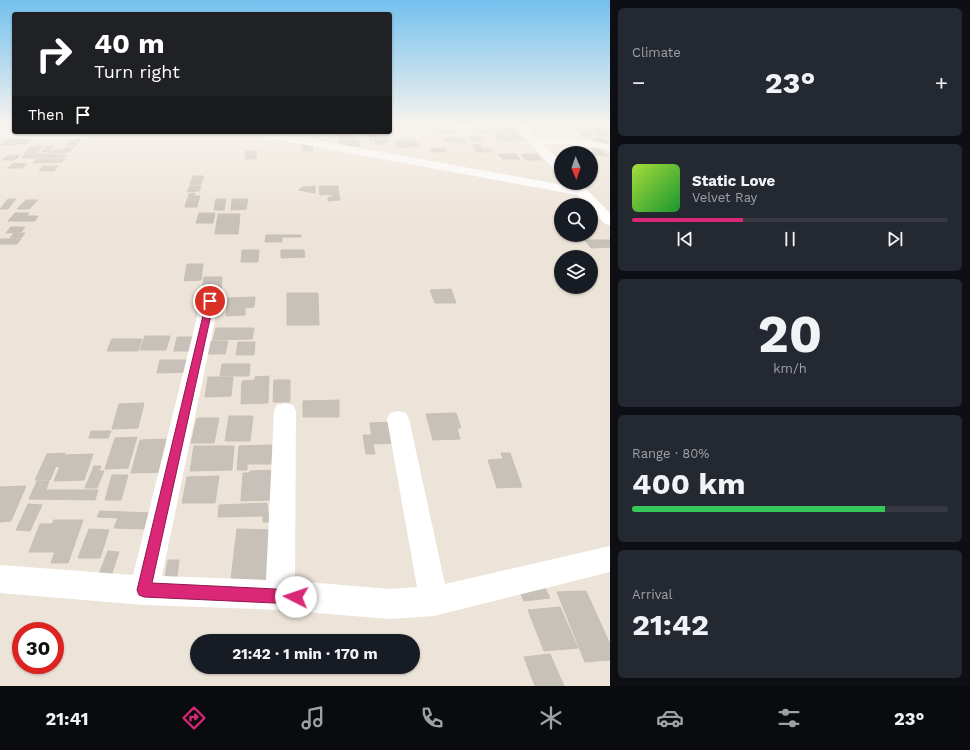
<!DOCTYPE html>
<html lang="en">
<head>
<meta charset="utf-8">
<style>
  body { margin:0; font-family:"Work Sans",sans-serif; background:#242831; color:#f1f3f6; height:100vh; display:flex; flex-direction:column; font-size:15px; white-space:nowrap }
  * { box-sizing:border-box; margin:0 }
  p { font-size:13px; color:#9ea1a6 }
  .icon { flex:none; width:22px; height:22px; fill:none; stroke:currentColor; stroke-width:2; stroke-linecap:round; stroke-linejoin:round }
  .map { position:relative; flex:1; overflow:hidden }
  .drawer { display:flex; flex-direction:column; gap:8px; padding:8px; background:#0d0f14; width:360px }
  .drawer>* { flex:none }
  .top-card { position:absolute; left:12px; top:12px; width:380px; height:122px; border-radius:4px; box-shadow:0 1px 3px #0004; background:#202124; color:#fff; overflow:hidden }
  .needle { width:26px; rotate:178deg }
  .fabs { position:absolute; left:554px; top:146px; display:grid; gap:8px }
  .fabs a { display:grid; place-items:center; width:44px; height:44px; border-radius:50%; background:#171b24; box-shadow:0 1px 3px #0004; font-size:20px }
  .speed { position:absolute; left:12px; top:622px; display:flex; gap:8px; font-size:20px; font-weight:700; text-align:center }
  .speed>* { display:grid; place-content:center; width:52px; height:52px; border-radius:50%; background:#171b24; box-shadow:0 1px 3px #0004; line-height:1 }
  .speed .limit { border:6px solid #d22; background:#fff; color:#111 }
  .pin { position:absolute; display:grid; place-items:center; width:34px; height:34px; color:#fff; margin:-17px; border:2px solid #fff; border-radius:50%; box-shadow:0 1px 4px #0007 }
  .me { position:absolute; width:44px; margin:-22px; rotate:274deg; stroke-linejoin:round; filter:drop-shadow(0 0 3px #0008) }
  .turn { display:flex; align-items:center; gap:14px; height:84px; padding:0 16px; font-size:18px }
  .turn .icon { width:52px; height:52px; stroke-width:2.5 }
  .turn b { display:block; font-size:28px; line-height:34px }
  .then { display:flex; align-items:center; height:38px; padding:0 16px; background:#0003; gap:8px; font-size:15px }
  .big { font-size:30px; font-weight:700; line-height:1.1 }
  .drawer .widget { flex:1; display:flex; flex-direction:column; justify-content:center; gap:6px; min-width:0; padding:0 14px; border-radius:6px; background:#242831 }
  .drawer .dial { align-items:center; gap:0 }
  .dial b { font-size:52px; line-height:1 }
  .song { display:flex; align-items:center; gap:12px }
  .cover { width:48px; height:48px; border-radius:6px; background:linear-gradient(135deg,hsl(80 70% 55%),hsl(130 70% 35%)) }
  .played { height:4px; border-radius:2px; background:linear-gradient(90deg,#db2777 35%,#363941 35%) }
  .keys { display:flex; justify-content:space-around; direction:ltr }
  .heat { display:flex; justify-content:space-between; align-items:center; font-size:22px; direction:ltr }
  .charge { height:6px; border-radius:3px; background:linear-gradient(90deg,#34c759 80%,#363941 0) }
  .trip { position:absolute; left:190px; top:634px; width:230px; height:40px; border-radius:20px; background:#171b24; box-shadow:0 1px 3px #0004; font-weight:700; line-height:40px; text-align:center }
  .tab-bar { display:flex; height:64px; justify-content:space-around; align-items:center; background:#090b0e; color:#9ea1a6 }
  .tab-bar .icon { width:28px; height:28px }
  .tab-bar .current { color:#db2777 }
  .tab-bar b { font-size:18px; color:#f1f3f6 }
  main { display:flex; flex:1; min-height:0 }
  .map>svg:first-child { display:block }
  .building { fill:#c8c1b9; stroke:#c8c0b3 }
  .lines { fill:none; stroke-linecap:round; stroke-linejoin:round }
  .minor { fill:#fff; fill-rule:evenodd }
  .route { fill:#db2777; stroke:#8e194d }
</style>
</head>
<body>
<main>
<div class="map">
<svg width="610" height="686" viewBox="0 0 610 686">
  <rect width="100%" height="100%" fill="#ede4d9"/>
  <path class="building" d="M 417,124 L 431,124 L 433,128 L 416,128 L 414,125 Z
    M 488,128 L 496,128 L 500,133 L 492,133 Z
    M 498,128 L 514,128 L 518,133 L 502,133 Z
    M 438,129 L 453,129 L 456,133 L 441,133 Z
    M 475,129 L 486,129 L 490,133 L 473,133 L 470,130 L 476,130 Z
    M 575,129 L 585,129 L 593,136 L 583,136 Z
    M 591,129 L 601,129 L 610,136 L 599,136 Z
    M 340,134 L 345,134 L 346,136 L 355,136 L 355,138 L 341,138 Z
    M 519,134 L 524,140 L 516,140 L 511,135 Z
    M 369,135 L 387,137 L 389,142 L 384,142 L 385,144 L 376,144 L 375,140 L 370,140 Z
    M 494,135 L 509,135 L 513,140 L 498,140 Z
    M 469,136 L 480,136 L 483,140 L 472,140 Z
    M 358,138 L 360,147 L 339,143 L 338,139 Z
    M 444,138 L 462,138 L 465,142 L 446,142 Z
    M 19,139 L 14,145 L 0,145 L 7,140 Z
    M 21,139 L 33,139 L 27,144 L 15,144 Z
    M 77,139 L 81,139 L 76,145 L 67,145 L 70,141 L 75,141 Z
    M 593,139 L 605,139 L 609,143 L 598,143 Z
    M 406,140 L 409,147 L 398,147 L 395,141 Z
    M 407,140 L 415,140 L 419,146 L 411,147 Z
    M 302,144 L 312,144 L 313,151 L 302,151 Z
    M 472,145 L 480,145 L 482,149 L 490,149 L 492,152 L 476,152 Z
    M 43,146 L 37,152 L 24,153 L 30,147 Z
    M 47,146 L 54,146 L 49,152 L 41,152 Z
    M 71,147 L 74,147 L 69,152 L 50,153 L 53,150 L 63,150 L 65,148 Z
    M 445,148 L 447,152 L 432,152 L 431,149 Z
    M 591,148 L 598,148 L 608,156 L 594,155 L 590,152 L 595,152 Z
    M 246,151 L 257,151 L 256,159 L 245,159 Z
    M 26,153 L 40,153 L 35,158 L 21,158 Z
    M 39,154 L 64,154 L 63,155 L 67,155 L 65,157 L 36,158 Z
    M 498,154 L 516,154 L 520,159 L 502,159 Z
    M 521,154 L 537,154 L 542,160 L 526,160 Z
    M 8,155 L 20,155 L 15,160 L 2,160 Z
    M 36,159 L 65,159 L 62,162 L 33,163 Z
    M 13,163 L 27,164 L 22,168 L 8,168 Z
    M 43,166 L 58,166 L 54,171 L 39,171 Z
    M 193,176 L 204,176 L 201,184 L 190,185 Z
    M 190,186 L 201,186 L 199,191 L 187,192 Z
    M 315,186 L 315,193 L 299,190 L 302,187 Z
    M 319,186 L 338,186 L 339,194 L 320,195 Z
    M 195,193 L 194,196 L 200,196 L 197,207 L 185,207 L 189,194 Z
    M 332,195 L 339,195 L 340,200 L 328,201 L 328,197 L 332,197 Z
    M 8,199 L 16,199 L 8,209 L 0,209 Z
    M 216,199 L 226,199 L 224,210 L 214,210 Z
    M 232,199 L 248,199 L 246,209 L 231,210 Z
    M 26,200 L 38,200 L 29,209 L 17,209 Z
    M 15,213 L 29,213 L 27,216 L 38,216 L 35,221 L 8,221 Z
    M 199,213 L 215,213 L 213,223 L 196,223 Z
    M 218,214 L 240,214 L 238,234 L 215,234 Z
    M 11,227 L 25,227 L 21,232 L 6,233 Z
    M 14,233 L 25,233 L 21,238 L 10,238 Z
    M 266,235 L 301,235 L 301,237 L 282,237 L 282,242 L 265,242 Z
    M 0,239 L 21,239 L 17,244 L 0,244 Z
    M 585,240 L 610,240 L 610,247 L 591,248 Z
    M 242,250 L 259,250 L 258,262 L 241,262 Z
    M 281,250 L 304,250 L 305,257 L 281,258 Z
    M 187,264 L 203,264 L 201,280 L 184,281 Z
    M 204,277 L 222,277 L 221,289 L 202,290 Z
    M 451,289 L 456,303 L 435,303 L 430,290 Z
    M 287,293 L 318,293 L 319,325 L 287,325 Z
    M 255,297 L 254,307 L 245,308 L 245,315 L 226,316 L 228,298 Z
    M 216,328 L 254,328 L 252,339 L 213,340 Z
    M 145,336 L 170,336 L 166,350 L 140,350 Z
    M 177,337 L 196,337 L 193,351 L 174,351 Z
    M 112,339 L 142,339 L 138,351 L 107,351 Z
    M 210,341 L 228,341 L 225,354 L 207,354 Z
    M 238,342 L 255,342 L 254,355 L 236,355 Z
    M 160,360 L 192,360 L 189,372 L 157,373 Z
    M 222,364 L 250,364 L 249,376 L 220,376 Z
    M 269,376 L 268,403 L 241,404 L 242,381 L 255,380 L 255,377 Z
    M 208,377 L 233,377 L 231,396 L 205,397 Z
    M 274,380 L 290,380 L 290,402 L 273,402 Z
    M 339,400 L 339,417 L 303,417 L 303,401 Z
    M 144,403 L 138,428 L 112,429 L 119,404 Z
    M 456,413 L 461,428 L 457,428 L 460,439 L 433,440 L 426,414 Z
    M 229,416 L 253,416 L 250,441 L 225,441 Z
    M 197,418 L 219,418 L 214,443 L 191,443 Z
    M 394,422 L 398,443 L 373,444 L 370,423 Z
    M 91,431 L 111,431 L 108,438 L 89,438 Z
    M 363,435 L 371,435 L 375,454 L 366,454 Z
    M 137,437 L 128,468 L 105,469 L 115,438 Z
    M 172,439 L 165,472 L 131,473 L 140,440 Z
    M 273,445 L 273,464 L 247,464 L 247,470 L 237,470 L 239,446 Z
    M 194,446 L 234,446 L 232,470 L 190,471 Z
    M 65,453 L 59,467 L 56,466 L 50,480 L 35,480 L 47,454 Z
    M 501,453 L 510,453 L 522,487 L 497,488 L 488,460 L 503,459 Z
    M 93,454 L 84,480 L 54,481 L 65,455 Z
    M 94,466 L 101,466 L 99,471 L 104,471 L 97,488 L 85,488 Z
    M 275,470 L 274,500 L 241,501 L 243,473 L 250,473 L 250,471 Z
    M 112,475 L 128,475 L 121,500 L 105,500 Z
    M 219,476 L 215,503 L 182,503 L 187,477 Z
    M 37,481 L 49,481 L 46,490 L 98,490 L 95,500 L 29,499 Z
    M 26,486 L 11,521 L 0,522 L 0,487 Z
    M 267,503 L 269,522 L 263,522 L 263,516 L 218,517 L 219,505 Z
    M 28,504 L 42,505 L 30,531 L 16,530 Z
    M 100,511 L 152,513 L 147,529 L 114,528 L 118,518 L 97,517 Z
    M 54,520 L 83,520 L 68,563 L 51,563 L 55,552 L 29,552 L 40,524 L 52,524 Z
    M 89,529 L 109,530 L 100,558 L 78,558 Z
    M 237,529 L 272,530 L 268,580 L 231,579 Z
    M 108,551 L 119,552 L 111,576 L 99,574 Z
    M 168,560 L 179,560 L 177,577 L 165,577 Z
    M 542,582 L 550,598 L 524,601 L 517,585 Z
    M 586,591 L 610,644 L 610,660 L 585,662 L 557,592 Z
    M 560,607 L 578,648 L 544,651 L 528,610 Z
    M 550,654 L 564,686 L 535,686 L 524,657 Z"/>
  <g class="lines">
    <path class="minor" d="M 444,124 L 476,124 L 477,126 C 472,131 450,129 444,124 Z
      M 513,124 L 524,124 L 537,138 L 569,138 L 610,144 L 610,150 L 569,144 L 543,144 L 561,163 L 561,174 L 557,173 Z
      M 0,130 L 37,133 L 89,133 L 94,136 L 89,139 L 37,139 L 0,136 Z
      M 259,132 L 271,132 L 569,186 L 567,183 L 580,183 L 610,213 L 610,225 L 605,224 L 591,209 L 591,205 L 587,205 L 578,195 L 268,138 L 264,137 Z
      M 210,296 L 216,297 L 219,301 L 162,576 L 266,580 L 274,411 L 277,405 L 285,403 L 293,405 L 296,411 L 295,581 L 390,589 L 417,587 L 387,419 L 390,413 L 398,411 L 406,413 L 409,419 L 445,584 L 610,546 L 610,572 L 434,616 L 390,619 L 280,610 L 144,605 L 0,593 L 0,565 L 133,575 L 201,301 L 204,297 Z"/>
  </g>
  <linearGradient id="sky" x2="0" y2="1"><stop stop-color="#73c0ee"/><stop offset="0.56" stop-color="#f7f3ee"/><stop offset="1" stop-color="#f7f3ee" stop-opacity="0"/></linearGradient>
  <rect width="610" height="220" fill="url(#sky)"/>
  <path class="route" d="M 207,299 L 213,299 L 214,301 L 152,583 L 296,590 L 301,592 L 303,597 L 301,602 L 296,604 L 144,597 L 139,595 L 137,590 Z"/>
</svg>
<div class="fabs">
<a><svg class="needle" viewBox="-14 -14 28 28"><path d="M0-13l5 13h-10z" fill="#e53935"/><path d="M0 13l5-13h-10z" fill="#9ea1a6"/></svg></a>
<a><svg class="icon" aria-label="search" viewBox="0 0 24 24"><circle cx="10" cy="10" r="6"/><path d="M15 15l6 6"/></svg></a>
<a><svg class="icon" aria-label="layers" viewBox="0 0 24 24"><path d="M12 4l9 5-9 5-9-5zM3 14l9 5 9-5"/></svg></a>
</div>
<div class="speed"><div class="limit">30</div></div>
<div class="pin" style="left:210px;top:301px;background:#d93025"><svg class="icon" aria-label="arrive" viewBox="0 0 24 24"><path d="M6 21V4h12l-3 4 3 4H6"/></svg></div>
<svg class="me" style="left:296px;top:597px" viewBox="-20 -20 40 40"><circle r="19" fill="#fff"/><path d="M0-13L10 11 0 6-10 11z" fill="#db2777"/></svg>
<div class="trip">21:42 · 1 min · 170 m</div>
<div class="top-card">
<div class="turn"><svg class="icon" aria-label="right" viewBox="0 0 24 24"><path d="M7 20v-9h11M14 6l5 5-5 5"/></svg><div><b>40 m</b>Turn right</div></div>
<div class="then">Then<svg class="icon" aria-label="arrive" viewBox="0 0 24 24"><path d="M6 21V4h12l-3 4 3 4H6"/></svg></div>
</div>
</div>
<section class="drawer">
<div class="widget"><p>Climate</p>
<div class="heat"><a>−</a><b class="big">23°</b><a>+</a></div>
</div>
<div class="widget">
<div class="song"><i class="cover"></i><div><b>Static Love</b><p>Velvet Ray</p></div></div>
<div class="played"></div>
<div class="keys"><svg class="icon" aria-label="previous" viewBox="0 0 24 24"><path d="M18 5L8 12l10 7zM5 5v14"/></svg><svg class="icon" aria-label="pause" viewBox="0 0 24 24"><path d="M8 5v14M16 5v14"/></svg><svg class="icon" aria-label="next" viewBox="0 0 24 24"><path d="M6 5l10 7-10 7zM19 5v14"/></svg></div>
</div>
<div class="widget dial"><b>20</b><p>km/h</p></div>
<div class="widget"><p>Range · 80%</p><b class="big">400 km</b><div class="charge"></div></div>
<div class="widget"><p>Arrival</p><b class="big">21:42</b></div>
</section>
</main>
<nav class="tab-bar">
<b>21:41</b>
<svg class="icon current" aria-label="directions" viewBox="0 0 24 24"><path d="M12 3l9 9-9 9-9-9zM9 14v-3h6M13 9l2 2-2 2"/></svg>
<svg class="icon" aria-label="music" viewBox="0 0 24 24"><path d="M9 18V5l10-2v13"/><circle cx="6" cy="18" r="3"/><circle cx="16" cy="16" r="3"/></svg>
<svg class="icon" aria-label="phone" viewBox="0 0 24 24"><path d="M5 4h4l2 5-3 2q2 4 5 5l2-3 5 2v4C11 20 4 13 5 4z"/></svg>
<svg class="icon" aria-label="climate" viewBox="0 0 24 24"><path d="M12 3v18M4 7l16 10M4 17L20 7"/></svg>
<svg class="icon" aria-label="car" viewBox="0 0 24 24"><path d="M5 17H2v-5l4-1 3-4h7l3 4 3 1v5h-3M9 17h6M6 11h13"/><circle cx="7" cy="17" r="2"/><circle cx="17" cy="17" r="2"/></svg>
<svg class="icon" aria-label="filters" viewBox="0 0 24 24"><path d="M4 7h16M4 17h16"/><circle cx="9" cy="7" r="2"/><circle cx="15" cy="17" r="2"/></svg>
<b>23°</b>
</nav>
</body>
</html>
